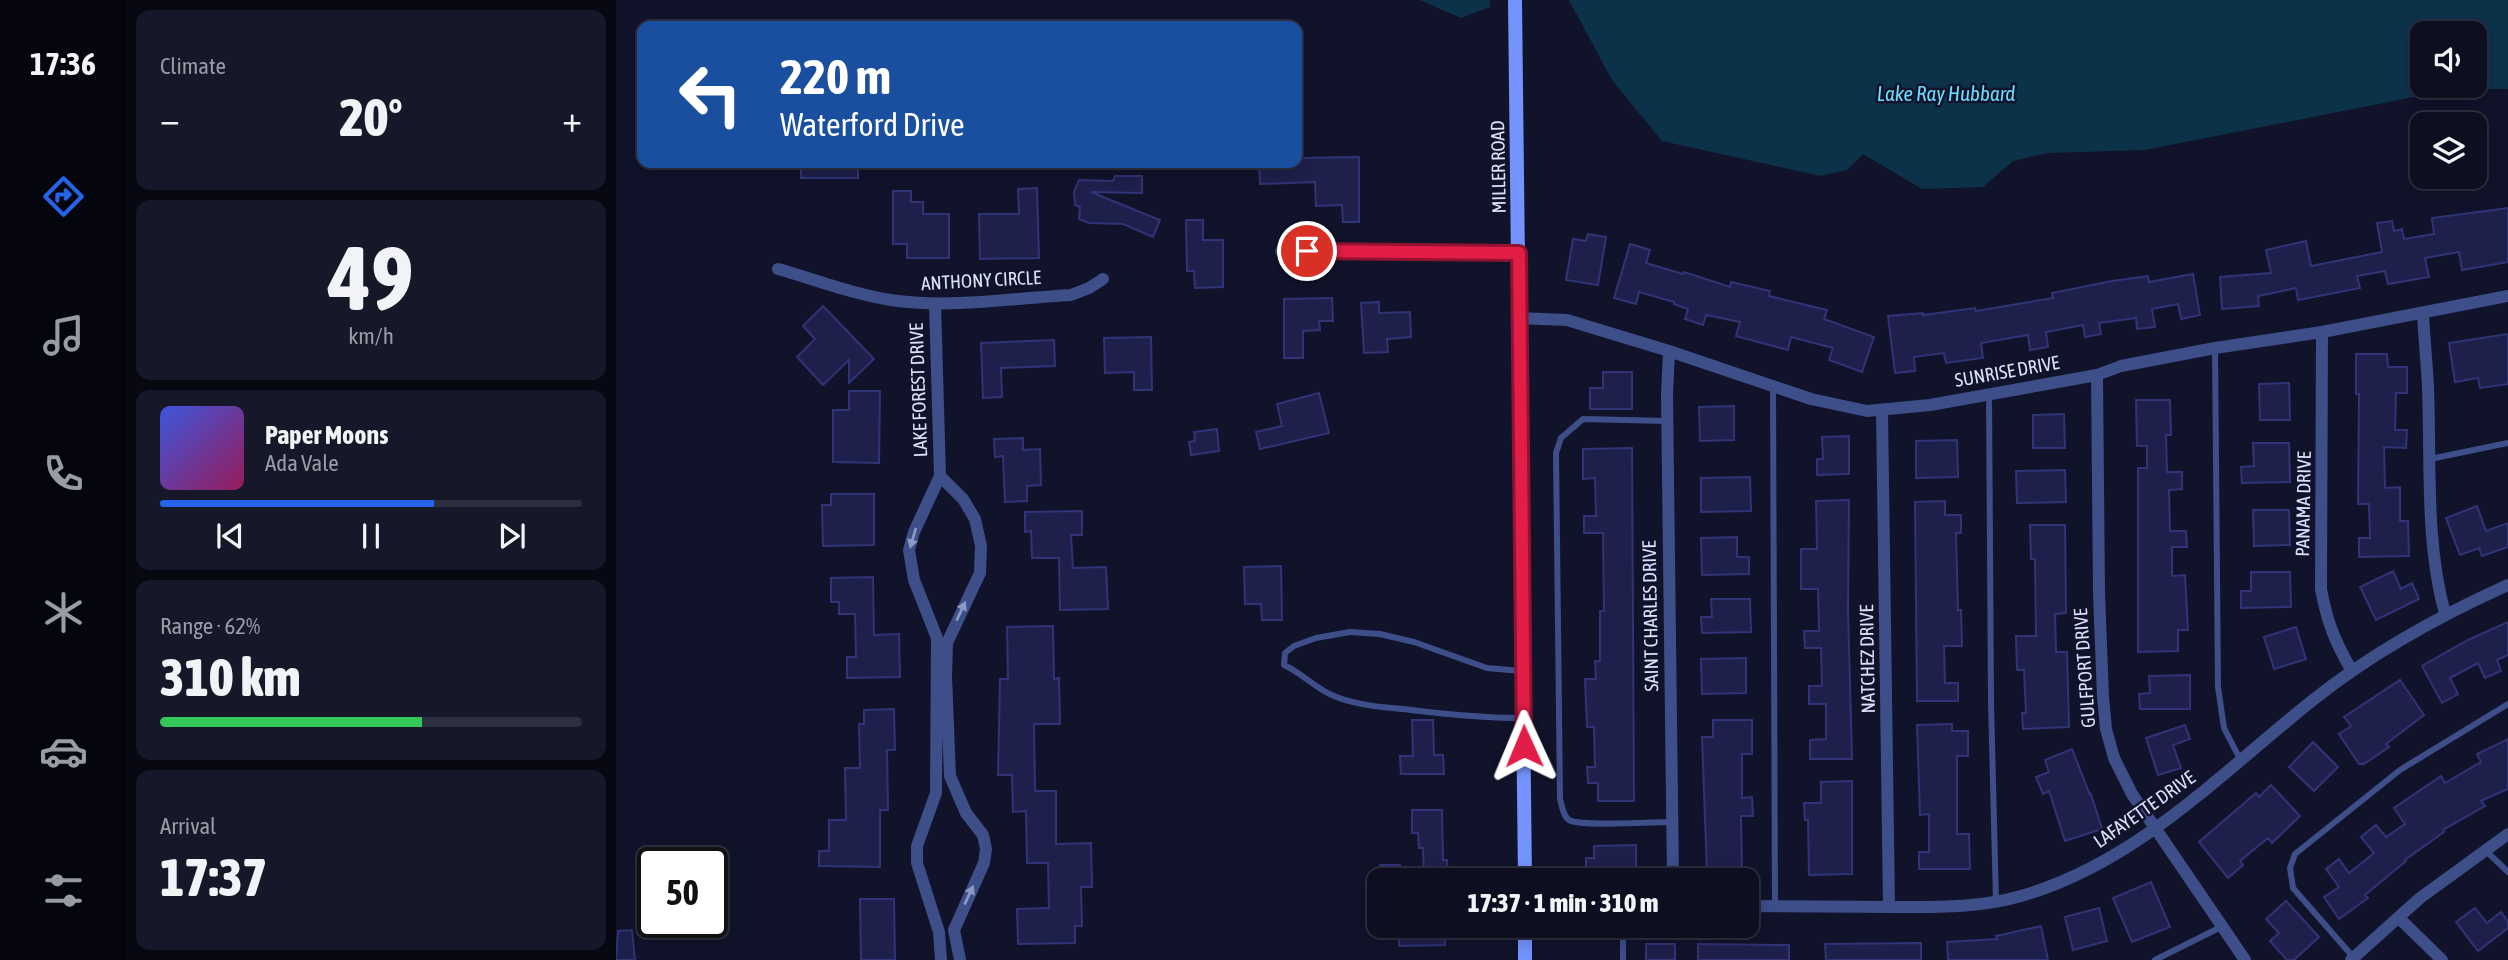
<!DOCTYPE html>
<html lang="en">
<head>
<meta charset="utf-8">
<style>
  body { margin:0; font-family:"Asap Condensed",sans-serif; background:#161729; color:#f1f3f6; height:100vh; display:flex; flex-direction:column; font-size:26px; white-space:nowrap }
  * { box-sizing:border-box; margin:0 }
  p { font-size:23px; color:#9a9ca5 }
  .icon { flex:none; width:38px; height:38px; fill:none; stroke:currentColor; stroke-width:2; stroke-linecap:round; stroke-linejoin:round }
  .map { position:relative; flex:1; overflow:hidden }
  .drawer { display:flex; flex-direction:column; gap:10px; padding:10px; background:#070812; width:490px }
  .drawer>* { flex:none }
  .banner { position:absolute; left:21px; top:21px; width:665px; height:147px; border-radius:14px; box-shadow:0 4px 18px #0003,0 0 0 2px #2d2e3e; background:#1a4fa0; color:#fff; overflow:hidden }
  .tools { position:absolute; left:1794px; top:21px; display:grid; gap:14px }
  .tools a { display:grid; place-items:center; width:77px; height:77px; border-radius:14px; background:#0d0e20; box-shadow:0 4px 18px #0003,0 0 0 2px #2d2e3e; font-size:35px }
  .speed { position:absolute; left:21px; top:847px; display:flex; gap:14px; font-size:35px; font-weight:700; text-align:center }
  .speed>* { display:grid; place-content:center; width:91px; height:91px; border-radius:50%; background:#0d0e20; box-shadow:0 4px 18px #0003,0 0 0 2px #2d2e3e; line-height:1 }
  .speed .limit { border:4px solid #111; border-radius:10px; background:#fff; color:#111 }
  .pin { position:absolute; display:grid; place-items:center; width:60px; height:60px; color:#fff; margin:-30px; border:4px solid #fff; border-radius:50%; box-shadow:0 2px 7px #0007 }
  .me { position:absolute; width:77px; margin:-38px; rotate:359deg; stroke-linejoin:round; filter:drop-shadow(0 0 5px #0008) }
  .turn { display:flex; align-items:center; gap:24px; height:147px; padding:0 28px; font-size:32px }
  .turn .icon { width:91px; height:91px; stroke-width:2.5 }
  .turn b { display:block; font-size:49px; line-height:60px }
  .big { font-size:52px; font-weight:800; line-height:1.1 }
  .drawer .card { flex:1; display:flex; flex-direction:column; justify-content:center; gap:10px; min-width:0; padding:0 24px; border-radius:14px; background:#161729 }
  .drawer .dial { align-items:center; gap:0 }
  .dial b { font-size:91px; line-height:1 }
  .song { display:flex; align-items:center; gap:21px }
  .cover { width:84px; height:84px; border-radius:10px; background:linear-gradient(135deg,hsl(230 70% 55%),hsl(330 70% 35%)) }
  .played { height:7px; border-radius:4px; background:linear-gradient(90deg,#2563eb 65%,#2d2e3e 65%) }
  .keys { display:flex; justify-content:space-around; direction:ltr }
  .heat { display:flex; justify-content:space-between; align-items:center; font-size:38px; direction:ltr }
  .charge { height:10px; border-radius:5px; background:linear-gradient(90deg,#34c759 62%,#2d2e3e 0) }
  .trip { position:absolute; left:751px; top:868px; width:392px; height:70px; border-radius:14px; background:#0d0e20; box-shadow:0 4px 18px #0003,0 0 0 2px #2d2e3e; font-weight:800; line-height:70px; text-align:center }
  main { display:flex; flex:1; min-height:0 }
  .tabs { display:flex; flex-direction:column; width:126px; justify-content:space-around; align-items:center; background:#05060d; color:#9a9ca5 }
  .tabs .icon { width:49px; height:49px }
  .tabs .selected { color:#2563eb }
  .tabs b { font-size:32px; color:#f1f3f6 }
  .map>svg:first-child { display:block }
  .water { fill:#0c324a; fill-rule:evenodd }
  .building { fill:#1e204c; stroke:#303477; stroke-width:2 }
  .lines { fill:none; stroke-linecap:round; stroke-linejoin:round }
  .lane { stroke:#3d4e89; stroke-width:6 }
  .street { stroke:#3d4e89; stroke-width:12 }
  .secondary { stroke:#7493fd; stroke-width:14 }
  .oneway { fill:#8c98c4 }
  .route-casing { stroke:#92132f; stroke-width:18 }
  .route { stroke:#e11d48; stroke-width:12 }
  .labels { text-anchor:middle; stroke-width:5; stroke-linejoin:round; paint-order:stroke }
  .street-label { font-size:19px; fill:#dce1ff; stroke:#11132b }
  .water-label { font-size:21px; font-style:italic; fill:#6bdefd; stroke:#11132b }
</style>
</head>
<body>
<main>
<nav class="tabs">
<b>17:36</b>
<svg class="icon selected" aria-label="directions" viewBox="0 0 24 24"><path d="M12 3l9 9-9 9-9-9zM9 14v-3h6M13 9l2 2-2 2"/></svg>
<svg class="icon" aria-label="music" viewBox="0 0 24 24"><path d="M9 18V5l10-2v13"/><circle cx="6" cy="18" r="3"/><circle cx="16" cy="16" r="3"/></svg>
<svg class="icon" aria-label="phone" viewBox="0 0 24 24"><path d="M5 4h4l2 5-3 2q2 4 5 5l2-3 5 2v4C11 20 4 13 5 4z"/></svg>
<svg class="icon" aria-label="climate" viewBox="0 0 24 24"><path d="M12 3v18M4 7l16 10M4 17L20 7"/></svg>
<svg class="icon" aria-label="car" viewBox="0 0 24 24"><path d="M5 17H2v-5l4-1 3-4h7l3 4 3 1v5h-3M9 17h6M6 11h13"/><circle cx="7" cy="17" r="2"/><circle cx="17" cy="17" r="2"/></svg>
<svg class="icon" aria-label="filters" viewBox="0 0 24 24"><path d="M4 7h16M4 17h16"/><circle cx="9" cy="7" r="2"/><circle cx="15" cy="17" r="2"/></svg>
</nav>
<section class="drawer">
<div class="card"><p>Climate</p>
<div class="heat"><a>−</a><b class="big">20°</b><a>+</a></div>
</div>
<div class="card dial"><b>49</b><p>km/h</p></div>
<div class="card">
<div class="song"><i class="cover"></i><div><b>Paper Moons</b><p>Ada Vale</p></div></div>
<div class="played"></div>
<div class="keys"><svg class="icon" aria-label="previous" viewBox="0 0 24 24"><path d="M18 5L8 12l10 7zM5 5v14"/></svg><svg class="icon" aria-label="pause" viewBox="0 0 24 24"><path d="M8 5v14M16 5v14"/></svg><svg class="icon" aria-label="next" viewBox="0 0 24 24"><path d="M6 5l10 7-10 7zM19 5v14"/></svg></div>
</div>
<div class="card"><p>Range · 62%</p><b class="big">310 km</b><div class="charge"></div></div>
<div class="card"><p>Arrival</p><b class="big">17:37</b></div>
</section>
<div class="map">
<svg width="1892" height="960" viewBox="0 0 1892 960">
  <rect width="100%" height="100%" fill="#11132b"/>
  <path class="water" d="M 804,0 L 874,0 L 874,7 L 845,18 Z
    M 953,0 L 1892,0 L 1892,89 L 1838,89 L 1529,150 L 1431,153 L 1397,161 L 1367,187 L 1306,189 L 1247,154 L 1231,170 L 1205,176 L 1046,141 L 996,80 ZM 1806,33 L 1858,33 L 1858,86 L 1806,86 Z"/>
  <path class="building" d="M 743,157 L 743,222 L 727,222 L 726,205 L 700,206 L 699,182 L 644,184 L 643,163 L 681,163 L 681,158 Z
    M 185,163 L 242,163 L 242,178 L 185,178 Z
    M 499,176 L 526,176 L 526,193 L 475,192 L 544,220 L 537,237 L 507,224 L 473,223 L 463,219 L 464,207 L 459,205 L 458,192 L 463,180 L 497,181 Z
    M 421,188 L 423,258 L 364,259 L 363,214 L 403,214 L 402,189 Z
    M 277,191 L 295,191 L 295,202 L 307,202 L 307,214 L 333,214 L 333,258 L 291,258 L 291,244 L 277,244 Z
    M 1892,208 L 1892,262 L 1846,270 L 1843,252 L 1809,258 L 1813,277 L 1772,284 L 1769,271 L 1741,276 L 1744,288 L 1682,300 L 1680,288 L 1642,296 L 1643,306 L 1606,309 L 1604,277 L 1655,273 L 1650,250 L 1690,241 L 1695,266 L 1766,252 L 1761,223 L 1776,221 L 1778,231 L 1786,229 L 1788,239 L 1818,234 L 1816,218 Z
    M 570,220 L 587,220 L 587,240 L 607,240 L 607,287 L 579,288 L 578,271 L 571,271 Z
    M 972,234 L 990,237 L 982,285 L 950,280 L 957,239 L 970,241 Z
    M 1014,244 L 1034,250 L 1030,263 L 1067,274 L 1068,272 L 1114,287 L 1115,282 L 1154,291 L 1153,296 L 1211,310 L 1208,319 L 1258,337 L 1246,372 L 1213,360 L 1217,348 L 1175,337 L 1172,350 L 1120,336 L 1124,322 L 1090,315 L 1087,325 L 1069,319 L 1072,309 L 1058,304 L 1058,302 L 1023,292 L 1020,304 L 998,298 Z
    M 1577,274 L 1584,315 L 1565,319 L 1562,304 L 1536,309 L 1539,327 L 1521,329 L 1520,318 L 1483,323 L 1485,334 L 1469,337 L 1467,325 L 1430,332 L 1432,347 L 1414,350 L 1412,335 L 1365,343 L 1367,358 L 1330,363 L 1328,353 L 1298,357 L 1299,371 L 1279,373 L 1272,316 L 1307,313 L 1307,315 L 1359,308 L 1360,311 L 1437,298 L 1436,293 L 1496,281 L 1532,276 L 1533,282 Z
    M 716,298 L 717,321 L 703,321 L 704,330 L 687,331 L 687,358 L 668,358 L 668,299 Z
    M 763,302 L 763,313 L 794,312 L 795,337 L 771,339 L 772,352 L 748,353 L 745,303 Z
    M 207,306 L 258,359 L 233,383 L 233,360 L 207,385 L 181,357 L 199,339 L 187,326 Z
    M 1892,334 L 1892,384 L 1864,388 L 1862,378 L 1839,382 L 1833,343 Z
    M 535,337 L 536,390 L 518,390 L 518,372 L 489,373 L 488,338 Z
    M 438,340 L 439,366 L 385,368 L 386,397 L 367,398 L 365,343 Z
    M 1740,354 L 1771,354 L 1772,367 L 1791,367 L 1791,393 L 1780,393 L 1779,430 L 1791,430 L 1790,448 L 1768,447 L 1769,488 L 1784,487 L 1784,521 L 1792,521 L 1793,556 L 1743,557 L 1743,538 L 1754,538 L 1753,504 L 1742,504 L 1743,394 L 1740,394 Z
    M 987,372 L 1016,372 L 1016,409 L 974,409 L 974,388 L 987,388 Z
    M 1673,383 L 1674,420 L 1644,420 L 1643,384 Z
    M 233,391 L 264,391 L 263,463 L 217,462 L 217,410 L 233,410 Z
    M 703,393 L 713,433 L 644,449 L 640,432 L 666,426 L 661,404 Z
    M 1520,400 L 1554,400 L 1555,435 L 1550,435 L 1551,472 L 1566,472 L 1566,489 L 1553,490 L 1554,531 L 1570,531 L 1571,547 L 1556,547 L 1556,576 L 1569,575 L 1572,630 L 1562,630 L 1562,651 L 1522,652 L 1522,468 L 1531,468 L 1531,446 L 1521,446 Z
    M 1118,406 L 1118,440 L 1084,441 L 1083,407 Z
    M 1448,414 L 1449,448 L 1417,448 L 1417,415 Z
    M 601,429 L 603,451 L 575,455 L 573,442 L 579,441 L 578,432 Z
    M 1233,436 L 1233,474 L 1201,475 L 1201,459 L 1207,459 L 1206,437 Z
    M 407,438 L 407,450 L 424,449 L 425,485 L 411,486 L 411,501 L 389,502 L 387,456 L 379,457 L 378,439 Z
    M 1341,440 L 1342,477 L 1300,478 L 1300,441 Z
    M 1637,443 L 1673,443 L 1674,482 L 1626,483 L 1625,467 L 1638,466 Z
    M 1016,448 L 1018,801 L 982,801 L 982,783 L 972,783 L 971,767 L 979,767 L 978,727 L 971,727 L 969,679 L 980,679 L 979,661 L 984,661 L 984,611 L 988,611 L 987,533 L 968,533 L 968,516 L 980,516 L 979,478 L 967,479 L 967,449 Z
    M 1449,470 L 1450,502 L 1401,503 L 1400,471 Z
    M 1134,477 L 1135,511 L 1085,512 L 1085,478 Z
    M 215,494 L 258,494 L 258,545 L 207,546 L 206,505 L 215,505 Z
    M 1233,500 L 1232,610 L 1236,759 L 1194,759 L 1194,740 L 1210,739 L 1210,704 L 1193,704 L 1193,686 L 1206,686 L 1205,648 L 1189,648 L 1188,631 L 1203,631 L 1202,589 L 1185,589 L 1185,549 L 1201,549 L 1200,501 Z
    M 1329,501 L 1329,515 L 1345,515 L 1345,533 L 1340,533 L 1342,610 L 1345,610 L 1346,646 L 1328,646 L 1329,683 L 1342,683 L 1342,701 L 1301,701 L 1299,502 Z
    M 1861,506 L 1870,531 L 1892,523 L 1892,547 L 1866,556 L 1863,548 L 1844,555 L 1830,518 Z
    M 1637,510 L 1673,510 L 1674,545 L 1638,546 Z
    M 466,511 L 466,535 L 455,535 L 457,568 L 490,567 L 492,609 L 444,610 L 443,558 L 416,558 L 415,531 L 409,532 L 409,512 Z
    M 1414,525 L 1449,525 L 1450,613 L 1439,614 L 1440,652 L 1451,652 L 1453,727 L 1407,729 L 1406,713 L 1410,713 L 1408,670 L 1401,670 L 1400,636 L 1420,636 L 1419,559 L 1415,559 Z
    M 1121,537 L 1121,557 L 1133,557 L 1133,574 L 1086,575 L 1085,538 Z
    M 665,566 L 666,620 L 646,620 L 645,604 L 629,604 L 628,567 Z
    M 1777,571 L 1785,589 L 1796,583 L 1803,599 L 1760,620 L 1744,587 Z
    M 1635,572 L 1674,572 L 1675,607 L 1625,608 L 1625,591 L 1635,591 Z
    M 257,577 L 258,635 L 283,634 L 284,677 L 231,678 L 231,657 L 240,657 L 239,614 L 223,614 L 223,602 L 215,602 L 215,578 Z
    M 1095,599 L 1134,599 L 1135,632 L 1086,633 L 1085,617 L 1096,617 Z
    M 1892,622 L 1892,655 L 1881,660 L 1885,671 L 1869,678 L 1862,663 L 1834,678 L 1842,694 L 1826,703 L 1806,666 L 1852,640 Z
    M 437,626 L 438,679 L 443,678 L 444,724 L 418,724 L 419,791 L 440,791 L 440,844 L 475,843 L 476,887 L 465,887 L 466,926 L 459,926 L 459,943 L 402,944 L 401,909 L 433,908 L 432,863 L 411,863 L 410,811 L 397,812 L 396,775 L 382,775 L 384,679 L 392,679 L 391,627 Z
    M 1680,627 L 1690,659 L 1658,669 L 1648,637 Z
    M 1130,658 L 1130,693 L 1086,694 L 1085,659 Z
    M 1574,675 L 1574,709 L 1524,709 L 1523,694 L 1534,693 L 1533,676 Z
    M 1784,680 L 1808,715 L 1770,744 L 1773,747 L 1748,764 L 1743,764 L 1723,734 L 1735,726 L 1728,717 Z
    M 278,709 L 279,750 L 271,750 L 272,810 L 264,810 L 264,867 L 203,866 L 203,851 L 213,851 L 213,820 L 230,820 L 229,768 L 244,768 L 243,724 L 248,724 L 248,710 Z
    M 796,720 L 817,720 L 818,755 L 827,755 L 828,774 L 785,774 L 784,756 L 797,756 Z
    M 1097,720 L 1136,720 L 1136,754 L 1126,754 L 1126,798 L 1136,797 L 1137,816 L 1125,816 L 1126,872 L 1091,873 L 1086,737 L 1097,737 Z
    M 1336,724 L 1336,731 L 1352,731 L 1352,756 L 1341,756 L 1341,834 L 1353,834 L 1354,869 L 1303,869 L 1303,852 L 1313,852 L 1313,814 L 1304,815 L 1301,725 Z
    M 1569,725 L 1574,739 L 1557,745 L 1565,768 L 1542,775 L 1530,738 Z
    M 1892,739 L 1892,789 L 1865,801 L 1869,806 L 1827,830 L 1828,832 L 1789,860 L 1790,861 L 1749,895 L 1752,898 L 1723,919 L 1708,897 L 1723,887 L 1710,869 L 1723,859 L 1733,873 L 1758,853 L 1745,837 L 1760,825 L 1770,837 L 1789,824 L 1778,808 L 1825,776 L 1829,783 L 1865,762 L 1861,754 Z
    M 1697,742 L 1722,767 L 1698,791 L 1673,767 Z
    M 1456,749 L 1474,795 L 1475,794 L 1486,829 L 1449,841 L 1433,791 L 1427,794 L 1420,777 L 1433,772 L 1429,760 Z
    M 1236,781 L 1236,874 L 1193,875 L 1192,820 L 1189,820 L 1188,803 L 1205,803 L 1205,782 Z
    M 1655,785 L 1684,816 L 1656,843 L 1652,838 L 1624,861 L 1627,865 L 1612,878 L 1583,842 L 1640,793 L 1643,797 Z
    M 796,810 L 826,810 L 827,860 L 831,860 L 832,880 L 808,880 L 807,848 L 803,848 L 802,833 L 796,833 Z
    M 1020,845 L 1020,875 L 970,876 L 970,858 L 978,858 L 978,846 Z
    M 764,865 L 784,865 L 785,880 L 764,880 Z
    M 1535,882 L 1554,927 L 1516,942 L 1497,898 Z
    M 244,899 L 278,899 L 279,960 L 245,960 Z
    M 1670,901 L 1703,937 L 1678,960 L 1671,960 L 1654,941 L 1663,933 L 1650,919 Z
    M 1483,908 L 1491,941 L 1457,950 L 1449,917 Z
    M 1859,908 L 1871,923 L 1885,912 L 1892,922 L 1892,928 L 1862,951 L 1840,922 Z
    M 783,926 L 829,926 L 829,945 L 783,946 Z
    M 1425,926 L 1432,960 L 1332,960 L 1331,942 L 1381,939 L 1380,936 Z
    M 16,930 L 19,960 L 0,960 L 2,931 Z
    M 1305,943 L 1305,960 L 1210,960 L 1209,944 Z
    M 1030,944 L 1059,944 L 1059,960 L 1030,960 Z
    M 1082,944 L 1173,945 L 1173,960 L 1082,960 Z"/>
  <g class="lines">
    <path class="lane" d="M 1599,348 L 1602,687 L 1608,728 L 1625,761
      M 1157,387 L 1159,906
      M 1373,394 L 1375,702 L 1380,902
      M 1051,421 L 967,419 L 945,438 L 940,453 L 944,799 C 946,806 947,816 953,820 C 966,827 1038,822 1056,822
      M 1814,459 L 1892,443
      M 905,671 L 871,668 L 798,642 L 764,634 L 734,632 L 700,638 L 678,646 L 669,653 L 668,665 C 686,673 700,689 718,696 C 739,705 765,707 787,709 C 827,714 865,718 905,718
      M 1869,850 L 1892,872
      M 1007,926 L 1007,960
      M 1738,958 L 1677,888 L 1674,868 L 1679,854 L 1784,770 L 1892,704
      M 1539,960 L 1605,927"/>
    <path class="street" d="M 665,251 L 903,253
      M 162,269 C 201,280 242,296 282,301 C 339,308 398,298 455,295 L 473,288 L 487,279
      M 319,304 L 324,476 L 298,532 L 293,550 L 298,580 L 321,638 L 320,793 L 301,846 L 301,863 L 323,932 L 325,960
      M 1807,313 C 1808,338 1811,363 1812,388 C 1815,465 1809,540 1829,614
      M 904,318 L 951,320 L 1053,351 L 1195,399 L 1251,411 L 1314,405 L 1481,375 L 1505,366 L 1599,348 L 1706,332 L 1892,296
      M 1706,332 L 1705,589 C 1711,622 1719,642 1736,671
      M 1053,351 L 1051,395 L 1057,880
      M 1481,375 L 1483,593 L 1487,697 L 1490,729 L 1498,758 L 1516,794 L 1629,960
      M 1266,411 L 1273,907
      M 324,476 L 347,499 L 359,519 L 365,546 L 364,573 L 331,643 L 330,676 L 334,776 L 350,813 L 367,835 L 370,849 L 368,863 L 338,930 L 344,960
      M 1130,906 C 1180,906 1229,907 1279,907 C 1321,907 1364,908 1405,896 C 1521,863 1605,773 1697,700 C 1756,653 1823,616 1892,585
      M 1783,918 L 1826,960
      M 1735,960 L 1804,898 L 1892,834"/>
    <path class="secondary" d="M 899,0 L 909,880
      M 909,960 L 909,926"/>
  </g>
  <defs><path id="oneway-solid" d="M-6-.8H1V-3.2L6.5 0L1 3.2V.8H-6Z" transform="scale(1.75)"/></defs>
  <g class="oneway">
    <use href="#oneway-solid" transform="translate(297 538) rotate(106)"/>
    <use href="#oneway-solid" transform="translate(345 611) rotate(-65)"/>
    <use href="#oneway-solid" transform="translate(353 895) rotate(-65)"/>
  </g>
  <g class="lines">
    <g class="route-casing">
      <path id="route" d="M 691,251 L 903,253 L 908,746"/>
    </g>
    <use href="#route" class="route"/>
  </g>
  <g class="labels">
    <g class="street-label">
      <text transform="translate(882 167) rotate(-91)" y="7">MILLER ROAD</text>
      <text transform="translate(365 280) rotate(-3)" y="7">ANTHONY CIRCLE</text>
      <text transform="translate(1391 371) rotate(-10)" y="7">SUNRISE DRIVE</text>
      <text transform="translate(302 390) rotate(-92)" y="7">LAKE FOREST DRIVE</text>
      <text transform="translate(1687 504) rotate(-89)" y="7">PANAMA DRIVE</text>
      <text transform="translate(1034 616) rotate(-91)" y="7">SAINT CHARLES DRIVE</text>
      <text transform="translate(1251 659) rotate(-91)" y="7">NATCHEZ DRIVE</text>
      <text transform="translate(1468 668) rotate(-94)" y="7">GULFPORT DRIVE</text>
      <text transform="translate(1528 809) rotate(-35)" y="7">LAFAYETTE DRIVE</text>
    </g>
    <g class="water-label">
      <text x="1330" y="101">Lake Ray Hubbard</text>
    </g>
  </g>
</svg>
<div class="tools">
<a><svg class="icon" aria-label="sound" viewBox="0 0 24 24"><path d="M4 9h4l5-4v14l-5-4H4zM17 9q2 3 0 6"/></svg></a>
<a><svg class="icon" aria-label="layers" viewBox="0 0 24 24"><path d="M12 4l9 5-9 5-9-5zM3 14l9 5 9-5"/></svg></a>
</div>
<div class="speed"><div class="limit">50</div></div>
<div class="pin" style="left:691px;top:251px;background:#d93025"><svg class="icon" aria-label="arrive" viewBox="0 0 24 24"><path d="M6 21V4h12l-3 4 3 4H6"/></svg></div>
<svg class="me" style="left:908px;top:746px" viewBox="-20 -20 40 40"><path d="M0-17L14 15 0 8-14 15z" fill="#e11d48" stroke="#fff" stroke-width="4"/></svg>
<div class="trip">17:37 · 1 min · 310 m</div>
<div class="banner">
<div class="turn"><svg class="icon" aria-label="left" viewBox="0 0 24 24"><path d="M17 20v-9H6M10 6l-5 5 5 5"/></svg><div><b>220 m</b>Waterford Drive</div></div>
</div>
</div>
</main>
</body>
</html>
